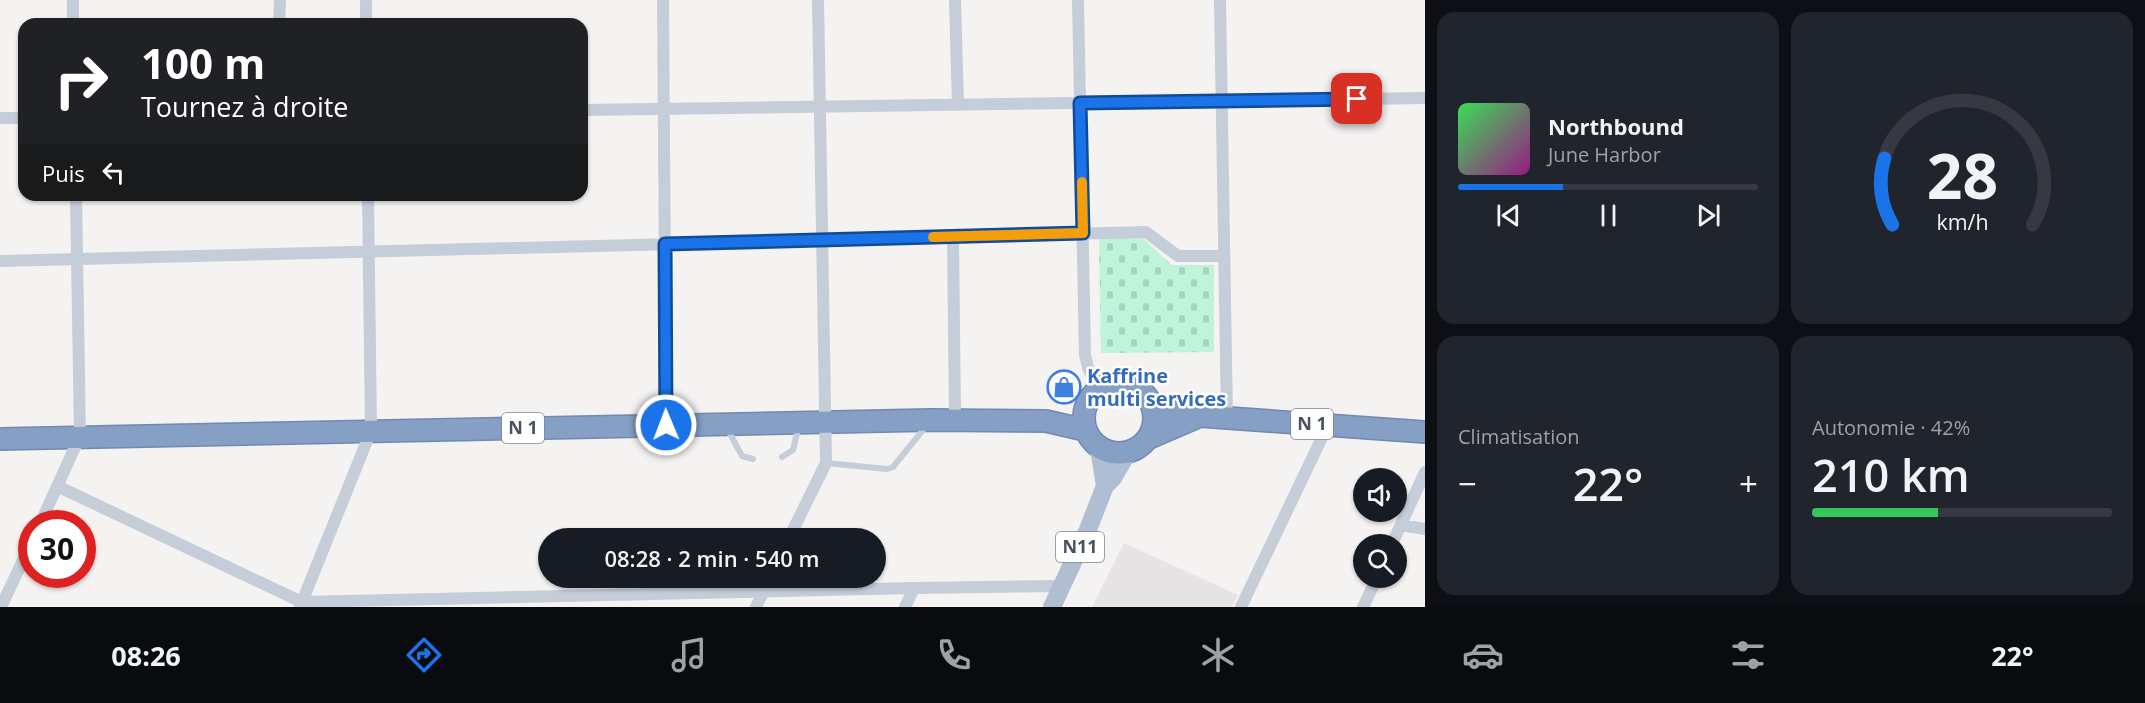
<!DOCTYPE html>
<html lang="fr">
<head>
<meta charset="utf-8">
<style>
  body { margin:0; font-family:"Open Sans",sans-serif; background:#20242c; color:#f1f3f6; height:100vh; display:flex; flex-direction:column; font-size:22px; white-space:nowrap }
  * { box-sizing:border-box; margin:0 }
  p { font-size:20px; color:#9ea1a6 }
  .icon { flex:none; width:33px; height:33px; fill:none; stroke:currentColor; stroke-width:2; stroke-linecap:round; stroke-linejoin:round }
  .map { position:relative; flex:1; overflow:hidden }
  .panel { display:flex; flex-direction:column; gap:12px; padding:12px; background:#0d0f14; width:720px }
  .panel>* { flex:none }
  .top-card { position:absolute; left:18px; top:18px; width:570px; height:183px; border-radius:18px; box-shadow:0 2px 4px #0004; background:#202124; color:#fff; overflow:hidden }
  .controls { position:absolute; left:1353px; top:468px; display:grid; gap:12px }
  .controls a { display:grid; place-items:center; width:54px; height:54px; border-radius:50%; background:#171b24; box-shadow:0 2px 4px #0004; font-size:30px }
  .speed { position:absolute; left:18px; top:510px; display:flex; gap:12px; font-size:30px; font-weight:700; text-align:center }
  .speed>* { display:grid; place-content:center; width:78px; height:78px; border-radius:50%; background:#171b24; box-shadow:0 2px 4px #0004; line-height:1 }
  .speed .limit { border:9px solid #d22; background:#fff; color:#111 }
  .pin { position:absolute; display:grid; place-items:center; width:51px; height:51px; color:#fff; margin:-26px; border-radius:12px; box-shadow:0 3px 9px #0006 }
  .me { position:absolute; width:66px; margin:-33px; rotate:359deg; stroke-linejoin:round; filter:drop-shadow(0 0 4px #0008) }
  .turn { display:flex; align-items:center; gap:21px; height:126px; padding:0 24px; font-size:27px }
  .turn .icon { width:78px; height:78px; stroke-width:2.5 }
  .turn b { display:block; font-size:42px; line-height:51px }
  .then { display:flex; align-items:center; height:57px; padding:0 24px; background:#0003; gap:12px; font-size:22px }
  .big { font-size:45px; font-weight:600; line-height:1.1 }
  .panel .tile { flex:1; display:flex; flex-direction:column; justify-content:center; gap:9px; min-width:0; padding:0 21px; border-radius:18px; background:#20242c }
  .panel .dial { align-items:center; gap:0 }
  .dial svg { height:156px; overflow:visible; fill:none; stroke:#363941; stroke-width:7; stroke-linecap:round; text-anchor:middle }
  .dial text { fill:#f1f3f6; stroke:none }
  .song { display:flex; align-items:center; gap:18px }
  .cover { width:72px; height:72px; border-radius:9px; background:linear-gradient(135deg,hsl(130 70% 55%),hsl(310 70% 35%)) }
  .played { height:6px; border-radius:3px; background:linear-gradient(90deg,#1a73e8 35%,#363941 35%) }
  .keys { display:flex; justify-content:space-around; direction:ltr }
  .heat { display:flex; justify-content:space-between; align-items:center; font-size:33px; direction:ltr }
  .charge { height:9px; border-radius:4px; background:linear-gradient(90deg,#34c759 42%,#363941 0) }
  .panel .tiles { flex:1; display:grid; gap:12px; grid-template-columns:repeat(2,1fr) }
  .trip { position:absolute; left:538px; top:528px; width:348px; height:60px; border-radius:30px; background:#171b24; box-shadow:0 2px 4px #0004; font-weight:600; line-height:60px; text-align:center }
  .menu { display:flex; height:96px; justify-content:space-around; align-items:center; background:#090b0e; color:#9ea1a6 }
  .menu .icon { width:42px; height:42px }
  .menu .current { color:#1a73e8 }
  .menu b { font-size:27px; color:#f1f3f6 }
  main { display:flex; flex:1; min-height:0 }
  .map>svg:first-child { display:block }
  .education { fill:#e6e3e4 }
  .cemetery { fill:url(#cemetery-stones) }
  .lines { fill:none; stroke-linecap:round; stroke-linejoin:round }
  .highway-casing { stroke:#7189b0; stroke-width:24 }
  .lane { stroke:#c5cdd8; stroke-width:6 }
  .street { stroke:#c5cdd8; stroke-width:12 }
  .primary { stroke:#b0bed3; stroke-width:18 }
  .highway { stroke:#869fc4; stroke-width:21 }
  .route-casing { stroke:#114b97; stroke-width:15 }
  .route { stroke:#1a73e8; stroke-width:10 }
  .slow { stroke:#f59e0b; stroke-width:10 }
  .labels { text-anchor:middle; stroke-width:5; stroke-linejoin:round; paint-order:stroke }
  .shield { fill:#fff; stroke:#7f8791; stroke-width:1.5 }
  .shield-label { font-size:18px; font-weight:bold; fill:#485362 }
  .shop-label { font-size:20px; font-weight:bold; fill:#366cbe; stroke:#fff; text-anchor:start }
</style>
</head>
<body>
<main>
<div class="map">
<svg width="1425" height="607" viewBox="0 0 1425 607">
  <defs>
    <pattern id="cemetery-stones" width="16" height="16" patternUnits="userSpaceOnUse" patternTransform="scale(1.5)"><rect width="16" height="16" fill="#bff4d8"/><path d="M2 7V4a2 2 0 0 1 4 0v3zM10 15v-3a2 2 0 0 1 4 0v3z" fill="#a6d3bc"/></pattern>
  </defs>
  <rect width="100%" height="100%" fill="#f5f2f2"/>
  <path class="education" d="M 1124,543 L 1238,595 L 1232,607 L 1092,607 Z"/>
  <path class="cemetery" d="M 1099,238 L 1142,238 L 1172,265 L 1214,265 L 1214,352 L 1101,353 Z"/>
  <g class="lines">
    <g class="highway-casing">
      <path id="highway" d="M1084 418a35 35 0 1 1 70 0a35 35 0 1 1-70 0Z
        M 1153,406 L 1200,416 L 1425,432
        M 1149,438 L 1200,416
        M 0,439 L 931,420 L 1046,421 L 1085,430"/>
    </g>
    <path class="lane" d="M 728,430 L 742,456 L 753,459
      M 782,457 L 793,450 L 799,425
      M 826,463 L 887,469 L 893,467 L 927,425"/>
    <path class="street" d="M 73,0 L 73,24
      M 366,0 L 366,24
      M 663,0 L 666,425
      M 955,0 L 958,105
      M 1078,0 L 1085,355 L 1088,368 L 1098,389
      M 1220,0 L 1227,418
      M 279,24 L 280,0
      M 582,110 L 1425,98
      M 0,118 L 24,118
      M 953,237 L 955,420
      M 0,261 L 1146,232 L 1178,256 L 1224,256
      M 57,486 L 308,605
      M 40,524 L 80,436 L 76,195
      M 1401,525 L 1425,529
      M 789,538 L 826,463 L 818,0
      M 1392,544 L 1425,472
      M 302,602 L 914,588 L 1062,586
      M 1,607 L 32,541
      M 300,607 L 371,431 L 368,195
      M 756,607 L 770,578
      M 905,607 L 914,588
      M 1241,607 L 1328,425
      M 1363,607 L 1377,578"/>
    <path class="primary" d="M 1099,448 L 1105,486
      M 1052,607 L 1087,532 L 1105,486 L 1113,478 L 1128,452"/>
    <use href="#highway" class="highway"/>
  </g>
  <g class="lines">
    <g class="route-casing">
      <path id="route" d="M 666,425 L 665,244 L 1083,233 L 1080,103 L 1357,99"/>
    </g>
    <use href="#route" class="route"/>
    <path class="slow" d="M 933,237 L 1083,233 L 1082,182"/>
  </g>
  <defs>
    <g id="shop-ring" transform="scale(1.725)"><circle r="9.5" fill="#fff" stroke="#3f7fe0" stroke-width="1.5"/><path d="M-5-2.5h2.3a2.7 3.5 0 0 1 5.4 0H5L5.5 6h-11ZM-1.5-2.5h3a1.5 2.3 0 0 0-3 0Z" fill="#3f7fe0"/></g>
  </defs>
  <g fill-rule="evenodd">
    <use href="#shop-ring" x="1064" y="387"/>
  </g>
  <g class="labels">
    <g class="shield">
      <rect x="1291" y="409" width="42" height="30" rx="4.5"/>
      <rect x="502" y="413" width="42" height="30" rx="4.5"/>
      <rect x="1056" y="532" width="48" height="30" rx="4.5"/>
    </g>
    <g class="shield-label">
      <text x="1312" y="430">N 1</text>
      <text x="523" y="434">N 1</text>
      <text x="1080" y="553">N11</text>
    </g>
    <g class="shop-label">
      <text x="1087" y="383">Kaffrine<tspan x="1087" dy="23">multi services</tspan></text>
    </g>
  </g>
</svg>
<div class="controls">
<a><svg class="icon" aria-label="sound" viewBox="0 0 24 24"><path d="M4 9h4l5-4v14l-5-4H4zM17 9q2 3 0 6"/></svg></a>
<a><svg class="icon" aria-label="search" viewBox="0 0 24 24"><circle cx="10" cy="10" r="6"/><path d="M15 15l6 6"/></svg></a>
</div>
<div class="speed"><div class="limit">30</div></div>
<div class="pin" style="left:1357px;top:99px;background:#d93025"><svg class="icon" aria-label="arrive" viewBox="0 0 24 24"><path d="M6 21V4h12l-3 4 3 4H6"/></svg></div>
<svg class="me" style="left:666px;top:425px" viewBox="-20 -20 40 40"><circle r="17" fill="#1a73e8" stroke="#fff" stroke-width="3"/><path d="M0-11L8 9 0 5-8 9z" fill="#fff"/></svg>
<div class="trip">08:28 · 2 min · 540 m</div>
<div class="top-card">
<div class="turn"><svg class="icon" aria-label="right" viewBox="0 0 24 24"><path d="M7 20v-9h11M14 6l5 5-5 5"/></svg><div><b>100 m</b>Tournez à droite</div></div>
<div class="then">Puis<svg class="icon" aria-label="left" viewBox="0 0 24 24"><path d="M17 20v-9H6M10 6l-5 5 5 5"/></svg></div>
</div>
</div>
<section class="panel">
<div class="tiles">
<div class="tile">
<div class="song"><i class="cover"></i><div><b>Northbound</b><p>June Harbor</p></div></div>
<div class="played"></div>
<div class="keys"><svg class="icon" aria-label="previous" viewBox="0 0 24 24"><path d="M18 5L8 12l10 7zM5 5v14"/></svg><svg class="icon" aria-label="pause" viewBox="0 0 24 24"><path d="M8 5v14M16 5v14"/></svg><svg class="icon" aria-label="next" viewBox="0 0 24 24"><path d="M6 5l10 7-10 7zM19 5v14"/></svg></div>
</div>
<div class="tile dial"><svg viewBox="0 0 100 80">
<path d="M14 69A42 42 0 1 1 86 69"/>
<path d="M14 69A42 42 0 0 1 10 35" stroke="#1a73e8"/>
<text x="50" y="56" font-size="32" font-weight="700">28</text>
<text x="50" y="72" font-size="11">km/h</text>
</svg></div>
<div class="tile"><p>Climatisation</p>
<div class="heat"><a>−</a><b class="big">22°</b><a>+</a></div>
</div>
<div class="tile"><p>Autonomie · 42%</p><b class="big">210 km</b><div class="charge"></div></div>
</div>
</section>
</main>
<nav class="menu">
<b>08:26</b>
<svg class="icon current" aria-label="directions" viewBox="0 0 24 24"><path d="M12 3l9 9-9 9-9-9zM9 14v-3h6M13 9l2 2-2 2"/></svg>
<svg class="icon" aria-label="music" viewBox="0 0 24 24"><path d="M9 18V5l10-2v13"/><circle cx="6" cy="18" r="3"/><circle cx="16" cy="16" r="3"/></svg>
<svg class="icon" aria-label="phone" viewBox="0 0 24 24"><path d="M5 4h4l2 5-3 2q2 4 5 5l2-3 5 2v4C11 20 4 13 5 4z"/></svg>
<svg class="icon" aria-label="climate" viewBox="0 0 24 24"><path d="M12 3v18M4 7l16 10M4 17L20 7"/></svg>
<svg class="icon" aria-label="car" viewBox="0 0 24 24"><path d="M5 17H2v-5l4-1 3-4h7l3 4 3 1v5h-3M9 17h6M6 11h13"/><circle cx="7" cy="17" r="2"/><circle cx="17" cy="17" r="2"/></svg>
<svg class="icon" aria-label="filters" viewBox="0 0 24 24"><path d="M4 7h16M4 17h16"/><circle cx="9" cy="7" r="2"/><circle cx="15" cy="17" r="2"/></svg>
<b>22°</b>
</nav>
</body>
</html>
